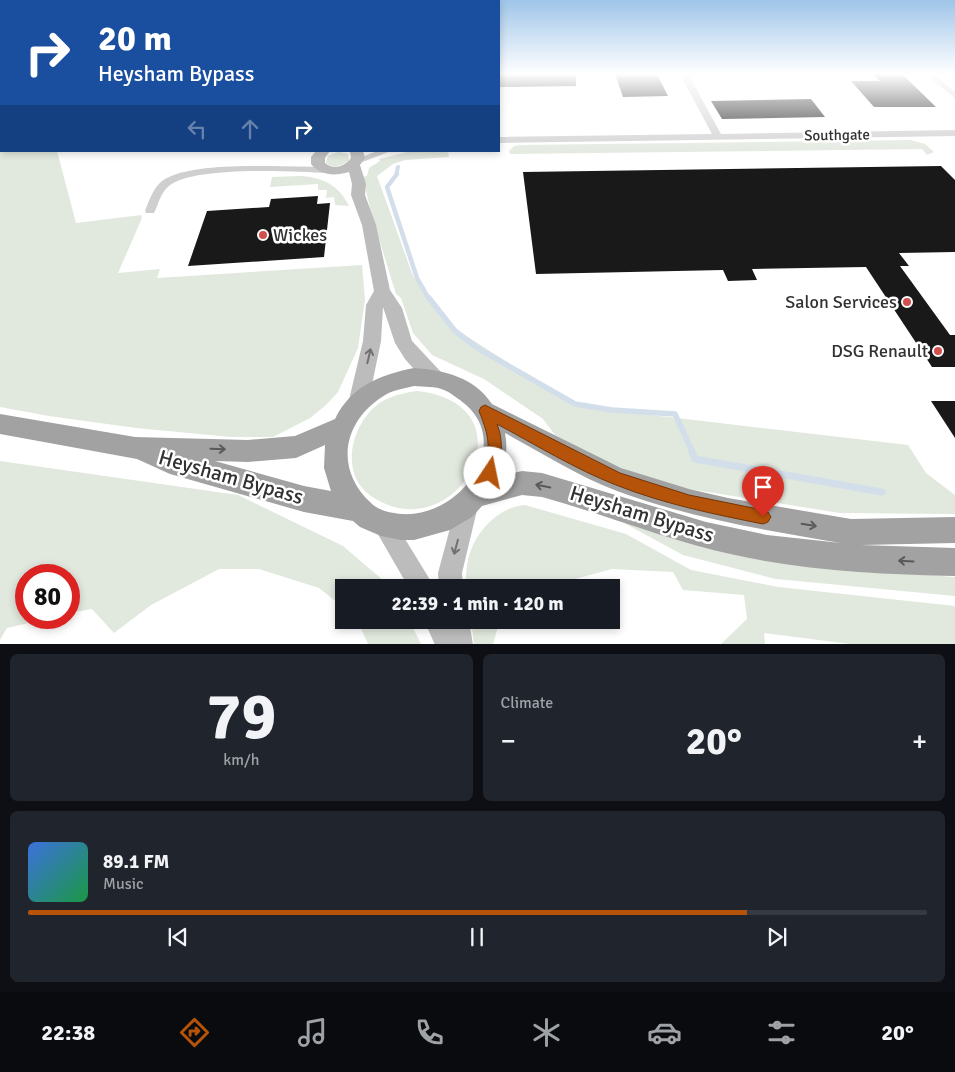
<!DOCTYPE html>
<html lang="en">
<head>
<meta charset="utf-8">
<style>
  body { margin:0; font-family:Signika,sans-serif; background:#20242c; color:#f1f3f6; height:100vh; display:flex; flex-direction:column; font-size:19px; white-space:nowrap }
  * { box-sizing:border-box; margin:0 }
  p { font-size:16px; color:#9ea1a6 }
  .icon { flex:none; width:28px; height:28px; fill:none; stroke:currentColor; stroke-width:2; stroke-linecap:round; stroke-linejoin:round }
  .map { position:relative; height:644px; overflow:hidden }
  .details { display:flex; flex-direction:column; gap:10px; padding:10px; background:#0d0f14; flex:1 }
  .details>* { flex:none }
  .top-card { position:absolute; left:0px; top:0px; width:500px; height:152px; box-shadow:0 2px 8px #0003; background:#1a4fa0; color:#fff; overflow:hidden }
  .speed { position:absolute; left:15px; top:564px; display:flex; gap:10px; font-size:25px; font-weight:700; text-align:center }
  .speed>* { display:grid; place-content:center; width:65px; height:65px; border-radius:50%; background:#171b24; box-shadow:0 2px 8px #0003; line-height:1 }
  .speed .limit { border:8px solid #d22; background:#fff; color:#111 }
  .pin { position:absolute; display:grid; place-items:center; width:42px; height:42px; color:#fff; margin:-51px -21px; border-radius:50% 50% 50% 0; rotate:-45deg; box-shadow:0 0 5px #0007 }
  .pin .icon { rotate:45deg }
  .me { position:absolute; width:55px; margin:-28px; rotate:11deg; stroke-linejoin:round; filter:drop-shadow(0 0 4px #0008) }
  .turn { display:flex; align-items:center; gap:18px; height:105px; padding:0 15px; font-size:22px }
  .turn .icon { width:65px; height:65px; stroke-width:2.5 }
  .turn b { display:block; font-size:35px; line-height:42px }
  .lanes { display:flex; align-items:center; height:48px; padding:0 15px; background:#0003; justify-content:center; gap:25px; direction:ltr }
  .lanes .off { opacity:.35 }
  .big { font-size:38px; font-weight:700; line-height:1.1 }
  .details .card { flex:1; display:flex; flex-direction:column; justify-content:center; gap:8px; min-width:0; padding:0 18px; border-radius:8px; background:#20242c }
  .details .dial { align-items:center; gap:0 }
  .dial b { font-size:65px; line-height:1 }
  .song { display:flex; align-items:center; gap:15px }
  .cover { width:60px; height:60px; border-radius:8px; background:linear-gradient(135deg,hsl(220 70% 55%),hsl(140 70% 35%)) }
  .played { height:5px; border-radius:2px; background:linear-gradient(90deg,#b45309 80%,#363941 80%) }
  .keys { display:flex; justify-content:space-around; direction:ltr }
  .heat { display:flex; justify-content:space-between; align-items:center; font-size:28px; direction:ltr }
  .details .tiles { flex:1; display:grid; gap:10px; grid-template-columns:1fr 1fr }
  .card:last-child { grid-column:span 2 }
  .trip { position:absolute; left:335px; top:579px; width:285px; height:50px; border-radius:0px; background:#171b24; box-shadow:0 2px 8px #0003; font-weight:700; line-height:50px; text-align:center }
  .dock { display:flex; height:80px; justify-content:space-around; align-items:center; background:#090b0e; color:#9ea1a6 }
  .dock .icon { width:35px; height:35px }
  .dock .on { color:#b45309 }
  .dock b { font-size:22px; color:#f1f3f6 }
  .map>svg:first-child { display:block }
  .green { fill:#e1e8dd }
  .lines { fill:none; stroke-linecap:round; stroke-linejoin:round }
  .stream-far3 { stroke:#d2deea; stroke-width:4 }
  .stream-far2 { stroke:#d2deea; stroke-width:4.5 }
  .stream-far1 { stroke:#d2deea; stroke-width:5.5 }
  .stream { stroke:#d2deea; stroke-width:7 }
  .building { fill:#191919 }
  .minor { fill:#cfcfcf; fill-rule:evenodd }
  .secondary { fill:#bcbcbc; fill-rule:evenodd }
  .trunk { fill:#a2a2a2; fill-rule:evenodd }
  .oneway { stroke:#707070 }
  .oneway2 { stroke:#595959 }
  .route { fill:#b45309; stroke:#753606 }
  .poi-dot { fill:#d14f4c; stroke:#fff; stroke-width:2 }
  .labels { text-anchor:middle; stroke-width:5; stroke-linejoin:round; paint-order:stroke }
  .far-street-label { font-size:15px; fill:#323232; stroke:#fff }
  .poi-label { font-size:18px; fill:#323232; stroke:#fff; text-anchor:end }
  .near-street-label { font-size:21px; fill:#323232; stroke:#fff }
</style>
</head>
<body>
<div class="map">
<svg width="955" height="645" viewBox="0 0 955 645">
  <rect width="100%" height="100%" fill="#fff"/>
  <path class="green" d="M 0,74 L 1,151 L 57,151 L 76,223 L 141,215 L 142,218 L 118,273 L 160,269 L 157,278 L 362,265 L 365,300 L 358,348 L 338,392 L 326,405 L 310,418 L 273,437 L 231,437 L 136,428 L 49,416 L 0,407 Z
    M 911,140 L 925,144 L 934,152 L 927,155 L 922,149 L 510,154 L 509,151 L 514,146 L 521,145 Z
    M 411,151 L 448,151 L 449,157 L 405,160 L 393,164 L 377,176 L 413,276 L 454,328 L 575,406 L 908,445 L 926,473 L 955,495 L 955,514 L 840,513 L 670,486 L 642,476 L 597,458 L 555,435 L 543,419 L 484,379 L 432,355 L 413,333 L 401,298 L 396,294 L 371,213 L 363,177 L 367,176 L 369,168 L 380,161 L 379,159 Z
    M 338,152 L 348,154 L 349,160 C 342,166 334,169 326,163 L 328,156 Z
    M 300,176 C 322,177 339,185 349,206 L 335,205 L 334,197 L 326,198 L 327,190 L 318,190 L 318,184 L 270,187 L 272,177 Z
    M 417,391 C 537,404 457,554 371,496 C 339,474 351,425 378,404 C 389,396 403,393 417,391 Z
    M 0,461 L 238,495 L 343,546 L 391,587 L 344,588 L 344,608 L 319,588 L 259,569 L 219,569 L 151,605 L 114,633 L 92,609 L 69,613 L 69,575 L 26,575 L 26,618 L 50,618 L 7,628 L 0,640 Z
    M 525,505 L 626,534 L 691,570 L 778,587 L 955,606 L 955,644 L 850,644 L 764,633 L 765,644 L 721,644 L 747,619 L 744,595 L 683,590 L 673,572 L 612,569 L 564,582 L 552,587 L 465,587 C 466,578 466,569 468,560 C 474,533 498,507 525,505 Z
    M 624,523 L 893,573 L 955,577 L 955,596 L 776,579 L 683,555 Z
    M 357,620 L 409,620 L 421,644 L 368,644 Z
    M 471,620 L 505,620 L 497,630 L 493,644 L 474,645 Z"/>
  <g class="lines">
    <path class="stream-far3" d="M 396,175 L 398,167"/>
    <path class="stream-far2" d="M 397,174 L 387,187 L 417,278 L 429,299"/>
    <path class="stream-far1" d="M 429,298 L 455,331 L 479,349 L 575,404 L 612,410 L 675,414 L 693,453"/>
    <path class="stream" d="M 692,452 L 695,459 L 882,492"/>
  </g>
  <path class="building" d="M 499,74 L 576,74 L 576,86 L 499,87 Z
    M 615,74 L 657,74 L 668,96 L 623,97 Z
    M 873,74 L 902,74 L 936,107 L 874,107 L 851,81 L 880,81 Z
    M 811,99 L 825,117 L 722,119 L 711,101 Z
    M 941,166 L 955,180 L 955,252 L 899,253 L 909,266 L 900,266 L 950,335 L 955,335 L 955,367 L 932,367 L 866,267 L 752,269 L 757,280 L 728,281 L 723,270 L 536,274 L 523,172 Z
    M 318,196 L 317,204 L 330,203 L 324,257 L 188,266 L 207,211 L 269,207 L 271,199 Z
    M 931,401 L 955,401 L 955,438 Z"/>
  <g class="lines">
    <path class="minor" d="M 680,74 L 688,74 L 721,134 L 955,130 L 955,136 L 499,143 L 499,137 L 712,134 Z
      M 925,74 L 934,74 L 955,92 L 955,98 Z
      M 377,151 L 391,151 L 360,163 L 357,164 L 352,161 Z
      M 268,166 L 326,167 L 331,170 L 326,173 C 293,171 192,166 169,186 C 160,193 159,204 154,213 L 146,213 L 145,211 C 149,201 153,188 162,181 C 184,165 241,166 268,166 Z"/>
    <path class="secondary" d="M 316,151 L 330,151 L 325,158 L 325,163 C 334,170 344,167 351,158 L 350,151 L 363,151 L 365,158 L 360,165 L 366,184 L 365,195 L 376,225 L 390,290 L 402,308 L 412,341 L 441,372 L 443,378 L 441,384 L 434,386 L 427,384 L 405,359 L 395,343 L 383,307 L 381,341 L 368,404 L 365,410 L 358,413 L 351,410 L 348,404 L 363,341 L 366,305 L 374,291 L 362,225 L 351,195 L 352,184 L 349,172 C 335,176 321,176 311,164 L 311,157 Z
      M 467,495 L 475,498 L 478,506 L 462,573 L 463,588 L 439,588 L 438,573 L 456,506 L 459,498 Z
      M 383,513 L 391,516 L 435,588 L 409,588 L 372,524 L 375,516 Z
      M 424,620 L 469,620 L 473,645 L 435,645 Z"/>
    <path class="trunk" d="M 414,368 C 444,370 474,377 492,404 L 621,468 L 689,489 L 728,498 L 851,519 L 955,517 L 955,543 L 861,545 L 955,548 L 955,576 C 882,574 807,571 735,555 C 669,541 607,515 542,497 L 522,495 L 482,506 L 472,517 L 450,530 L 414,540 L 401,540 L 381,536 L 360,527 L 353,521 L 304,512 L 170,474 L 137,459 L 0,434 L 0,414 L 135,437 L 248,440 L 295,436 L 335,419 C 351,386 380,375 414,368 ZM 414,386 C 424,387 435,386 444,390 C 450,392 455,397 460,400 C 517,441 461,518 402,514 C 391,513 379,511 371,503 C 335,470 342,423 382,397 C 391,390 403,389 414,386 ZM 505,433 C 542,453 578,476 617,491 C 690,518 764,530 841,543 L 767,535 L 706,522 L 542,473 L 522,471 L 500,476 C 506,463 508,448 505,433 ZM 325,445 L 324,468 L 331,491 L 304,486 L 215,461 L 248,462 L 296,458 Z"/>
  </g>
  <defs><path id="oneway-shaft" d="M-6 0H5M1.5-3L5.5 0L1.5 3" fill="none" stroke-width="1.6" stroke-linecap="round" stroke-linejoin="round" transform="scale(1.25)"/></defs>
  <g class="oneway">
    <use href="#oneway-shaft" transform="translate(369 356) rotate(-77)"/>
    <use href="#oneway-shaft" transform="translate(456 547) rotate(105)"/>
  </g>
  <g class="oneway2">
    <use href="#oneway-shaft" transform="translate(218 449) rotate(2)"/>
    <use href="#oneway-shaft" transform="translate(543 486) rotate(-169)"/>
    <use href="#oneway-shaft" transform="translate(809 525) rotate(10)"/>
    <use href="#oneway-shaft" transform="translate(906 561) rotate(-177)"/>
  </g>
  <linearGradient id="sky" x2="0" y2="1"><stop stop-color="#9fc5e9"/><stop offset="0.45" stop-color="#fff"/><stop offset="1" stop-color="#fff" stop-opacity="0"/></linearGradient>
  <rect width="955" height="164" fill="url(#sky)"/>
  <path class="route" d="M 485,405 L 620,473 L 689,495 L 763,510 L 768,512 L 771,517 L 768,522 L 763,524 C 713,514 664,504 616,485 C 575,469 536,445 497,424 C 504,441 502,461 495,478 L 490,480 L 485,478 C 481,469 488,460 488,450 C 489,436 484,424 479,411 L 481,407 Z"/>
  <g class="poi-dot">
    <circle cx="263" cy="235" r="5"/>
    <circle cx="907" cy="302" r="5"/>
    <circle cx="938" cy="351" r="5"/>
  </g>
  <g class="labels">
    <g class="far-street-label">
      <text transform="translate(837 135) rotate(-1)" y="5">Southgate</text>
    </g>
    <g class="poi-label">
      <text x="273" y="241" text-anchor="start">Wickes</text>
      <text x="897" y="308">Salon Services</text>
      <text x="928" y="357">DSG Renault</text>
    </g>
    <g class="near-street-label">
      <text transform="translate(231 477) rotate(16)" y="7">Heysham Bypass</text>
      <text transform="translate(642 514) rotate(17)" y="7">Heysham Bypass</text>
    </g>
  </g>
</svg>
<div class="speed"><div class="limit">80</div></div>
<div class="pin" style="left:763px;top:517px;background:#d93025"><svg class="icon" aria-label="arrive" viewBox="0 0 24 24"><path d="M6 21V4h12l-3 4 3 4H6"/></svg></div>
<svg class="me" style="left:490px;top:473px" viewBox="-20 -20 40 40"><circle r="19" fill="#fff"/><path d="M0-13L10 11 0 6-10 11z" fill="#b45309"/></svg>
<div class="trip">22:39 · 1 min · 120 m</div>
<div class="top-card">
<div class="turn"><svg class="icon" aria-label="right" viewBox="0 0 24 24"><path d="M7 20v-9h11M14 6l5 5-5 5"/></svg><div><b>20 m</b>Heysham Bypass</div></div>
<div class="lanes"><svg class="icon off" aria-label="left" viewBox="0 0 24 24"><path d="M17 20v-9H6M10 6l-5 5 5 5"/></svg><svg class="icon off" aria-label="ahead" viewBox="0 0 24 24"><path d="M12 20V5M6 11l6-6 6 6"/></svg><svg class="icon" aria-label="right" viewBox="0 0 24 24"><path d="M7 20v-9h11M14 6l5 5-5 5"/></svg></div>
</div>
</div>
<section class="details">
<div class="tiles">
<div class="card dial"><b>79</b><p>km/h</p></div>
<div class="card"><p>Climate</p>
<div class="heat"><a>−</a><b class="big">20°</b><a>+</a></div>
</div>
<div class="card">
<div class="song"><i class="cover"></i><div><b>89.1 FM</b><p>Music</p></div></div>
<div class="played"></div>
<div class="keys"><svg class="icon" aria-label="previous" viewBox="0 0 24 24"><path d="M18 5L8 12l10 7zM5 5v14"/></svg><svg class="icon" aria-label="pause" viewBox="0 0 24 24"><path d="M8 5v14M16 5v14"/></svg><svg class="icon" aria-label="next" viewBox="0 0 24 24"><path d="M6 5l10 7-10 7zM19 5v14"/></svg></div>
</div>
</div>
</section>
<nav class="dock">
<b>22:38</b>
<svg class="icon on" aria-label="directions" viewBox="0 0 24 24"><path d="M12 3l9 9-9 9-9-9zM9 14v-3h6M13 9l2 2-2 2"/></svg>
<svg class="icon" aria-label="music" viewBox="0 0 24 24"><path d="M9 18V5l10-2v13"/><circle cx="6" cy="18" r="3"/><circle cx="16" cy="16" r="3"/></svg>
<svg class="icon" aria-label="phone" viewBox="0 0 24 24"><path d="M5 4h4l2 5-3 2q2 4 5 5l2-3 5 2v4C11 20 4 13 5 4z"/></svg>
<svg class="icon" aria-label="climate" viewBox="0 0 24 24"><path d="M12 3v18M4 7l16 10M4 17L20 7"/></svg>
<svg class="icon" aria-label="car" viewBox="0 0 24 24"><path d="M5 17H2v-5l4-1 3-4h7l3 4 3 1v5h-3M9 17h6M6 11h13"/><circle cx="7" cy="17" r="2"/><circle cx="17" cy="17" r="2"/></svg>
<svg class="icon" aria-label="filters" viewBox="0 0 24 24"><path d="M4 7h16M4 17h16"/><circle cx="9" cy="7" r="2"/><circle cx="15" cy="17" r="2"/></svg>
<b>20°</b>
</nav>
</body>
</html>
